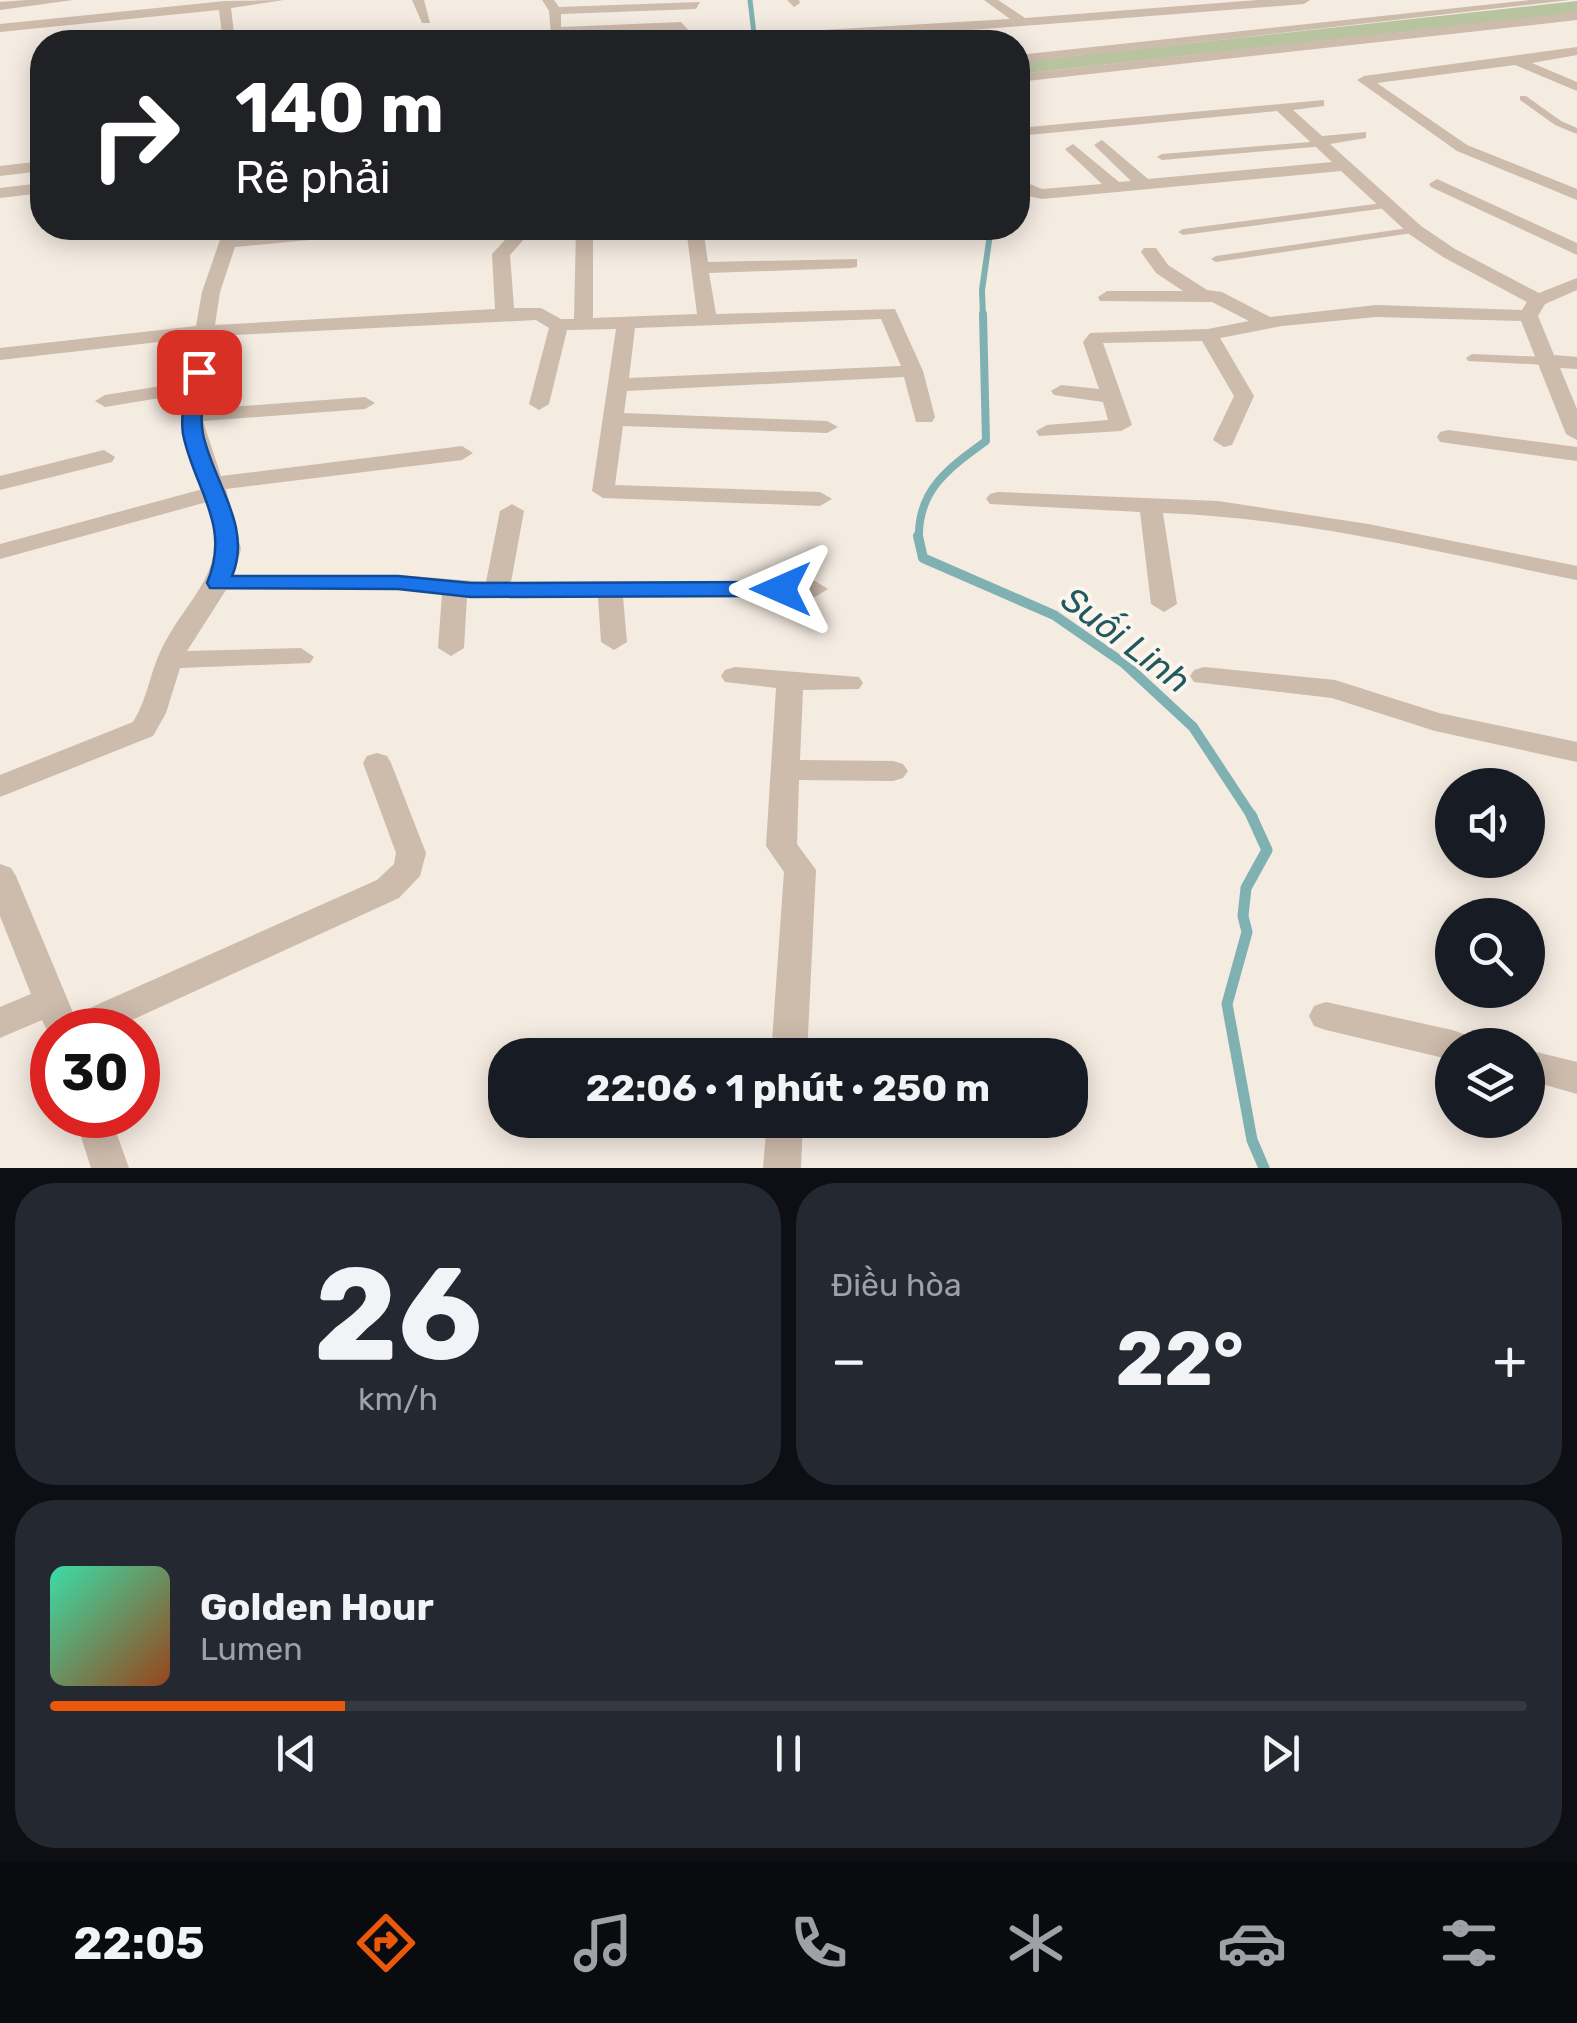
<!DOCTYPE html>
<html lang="vi">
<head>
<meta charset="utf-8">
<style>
  body { margin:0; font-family:Rubik,sans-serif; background:#242831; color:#f1f3f6; height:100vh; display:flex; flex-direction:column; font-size:38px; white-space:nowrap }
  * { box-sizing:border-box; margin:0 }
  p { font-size:32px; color:#9ea1a6 }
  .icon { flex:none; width:55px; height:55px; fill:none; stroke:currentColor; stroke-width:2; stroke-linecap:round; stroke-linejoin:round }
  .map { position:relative; height:1168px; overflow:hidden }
  .sheet { display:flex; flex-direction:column; gap:15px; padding:15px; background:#0d0f14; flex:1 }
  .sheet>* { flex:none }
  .hud { position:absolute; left:30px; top:30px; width:1000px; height:210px; border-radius:40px; box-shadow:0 5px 25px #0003; background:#202124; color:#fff; overflow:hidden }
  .buttons { position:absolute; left:1435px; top:768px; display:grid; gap:20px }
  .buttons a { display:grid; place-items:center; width:110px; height:110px; border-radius:50%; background:#171b24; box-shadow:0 5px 25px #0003; font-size:50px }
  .speed { position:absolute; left:30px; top:1008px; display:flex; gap:20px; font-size:50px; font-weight:700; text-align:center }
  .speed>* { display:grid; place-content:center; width:130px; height:130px; border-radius:50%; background:#171b24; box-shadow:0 5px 25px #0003; line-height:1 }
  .speed .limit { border:15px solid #d22; background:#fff; color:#111 }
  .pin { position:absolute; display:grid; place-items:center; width:85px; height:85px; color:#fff; margin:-42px; border-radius:20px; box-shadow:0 5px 15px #0006 }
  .me { position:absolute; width:110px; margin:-55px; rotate:270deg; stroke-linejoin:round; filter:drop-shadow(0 0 8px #0008) }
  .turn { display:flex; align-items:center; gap:35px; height:210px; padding:0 40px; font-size:45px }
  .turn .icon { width:130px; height:130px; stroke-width:2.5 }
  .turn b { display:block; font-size:70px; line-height:85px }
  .big { font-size:75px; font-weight:700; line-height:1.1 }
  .sheet .widget { flex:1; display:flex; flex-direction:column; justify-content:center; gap:15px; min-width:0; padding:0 35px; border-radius:40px; background:#242831 }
  .sheet .dial { align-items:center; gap:0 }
  .dial b { font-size:130px; line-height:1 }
  .song { display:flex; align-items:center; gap:30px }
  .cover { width:120px; height:120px; border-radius:15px; background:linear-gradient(135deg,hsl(160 70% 55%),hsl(20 70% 35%)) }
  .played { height:10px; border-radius:5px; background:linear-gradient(90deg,#ea580c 20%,#363941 20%) }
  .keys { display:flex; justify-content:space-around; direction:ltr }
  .heat { display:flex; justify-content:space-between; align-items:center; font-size:55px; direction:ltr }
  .sheet .tiles { flex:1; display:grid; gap:15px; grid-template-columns:1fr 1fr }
  .widget:last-child { grid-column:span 2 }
  .trip { position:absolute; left:488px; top:1038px; width:600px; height:100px; border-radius:40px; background:#171b24; box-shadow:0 5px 25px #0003; font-weight:700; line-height:100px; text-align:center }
  .tab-bar { display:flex; height:160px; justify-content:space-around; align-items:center; background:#090b0e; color:#9ea1a6 }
  .tab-bar .icon { width:70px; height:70px }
  .tab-bar .selected { color:#ea580c }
  .tab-bar b { font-size:45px; color:#f1f3f6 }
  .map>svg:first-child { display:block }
  .green { fill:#b8c4a0 }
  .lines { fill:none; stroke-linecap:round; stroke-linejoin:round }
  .stream-far4 { stroke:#7fb0b2; stroke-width:5 }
  .stream-far3 { stroke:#7fb0b2; stroke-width:6 }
  .stream-far2 { stroke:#7fb0b2; stroke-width:8 }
  .stream-far1 { stroke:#7fb0b2; stroke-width:10 }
  .stream { stroke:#7fb0b2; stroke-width:11 }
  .service { fill:#cdbbac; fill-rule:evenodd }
  .minor { fill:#cdbbac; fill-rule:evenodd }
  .tertiary { fill:#cdbbac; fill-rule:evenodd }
  .route { fill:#1a73e8; stroke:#114b97; stroke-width:2.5 }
  .labels { text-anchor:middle; stroke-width:8; stroke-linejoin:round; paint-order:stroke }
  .water-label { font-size:35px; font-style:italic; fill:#1f5a5e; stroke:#fbf5ee }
</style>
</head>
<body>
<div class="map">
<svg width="1577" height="1168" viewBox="0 0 1577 1168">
  <rect width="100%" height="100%" fill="#f4ebe1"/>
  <path class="green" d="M 1577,1 L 1577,13 L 1018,74 L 1018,62 Z"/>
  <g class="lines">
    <path class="stream-far4" d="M 750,0 L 755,42"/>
    <path class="stream-far3" d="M 982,228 L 990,234 L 982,290 L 983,317"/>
    <path class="stream-far2" d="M 919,539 C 917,490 950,467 986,441 L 983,314"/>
    <path class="stream-far1" d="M 918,536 L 923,558 L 1054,615 L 1125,664 L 1193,727 L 1253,818"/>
    <path class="stream" d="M 1251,815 L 1267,850 L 1246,888 L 1243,916 L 1247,932 L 1227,1004 L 1252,1140 L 1264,1168"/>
    <path class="service" d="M 1520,96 L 1526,96 L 1561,121 L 1577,128 L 1577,134 L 1555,125 L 1520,100 Z
      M 1322,141 L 1325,142 L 1325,146 L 1162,160 L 1157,157 L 1162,154 Z
      M 1390,202 L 1394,203 L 1394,207 L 1183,235 L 1178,232 L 1183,229 Z
      M 1415,227 L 1420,230 L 1419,232 L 1216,262 L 1211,259 L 1216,256 Z
      M 1472,354 L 1547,357 L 1553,361 L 1547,365 L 1468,361 L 1466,358 Z"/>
    <path class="minor" d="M 27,0 L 73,0 L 0,10 L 0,2 Z
      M 284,0 L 231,8 L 235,42 L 223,42 L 219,10 L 0,32 L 0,24 L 225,1 Z
      M 412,0 L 424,0 L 430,23 L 422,23 Z
      M 542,0 L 554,0 L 559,7 L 700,2 L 696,9 L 561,14 L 561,27 L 681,22 L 699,42 L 687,42 L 677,30 L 551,34 L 549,11 Z
      M 787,0 L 799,0 L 800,3 L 794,7 Z
      M 984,0 L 998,0 L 1025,18 L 1258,0 L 1310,0 L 1304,4 L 946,32 L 788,40 L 782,36 L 788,32 L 1010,19 Z
      M 506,34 L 511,35 L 511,41 L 458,42 Z
      M 1577,47 L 1577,55 L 1532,63 L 1577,82 L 1577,91 L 1515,65 L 1377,83 L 1467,145 L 1577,189 L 1577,200 L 1457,151 L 1357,80 L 1364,76 Z
      M 1324,100 L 1324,106 L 1293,110 L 1322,136 L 1366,132 L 1366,138 L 1330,144 L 1421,226 L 1455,249 L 1539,293 L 1577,278 L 1577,290 L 1545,304 L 1538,316 L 1554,355 L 1577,357 L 1577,369 L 1560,368 L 1577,409 L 1577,440 L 1566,434 L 1521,321 L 1376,317 L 1282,326 L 1220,338 L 1254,396 L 1232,445 L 1224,447 L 1213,440 L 1234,396 L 1202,341 L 1103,343 L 1132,425 L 1121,431 L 1039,436 L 1036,431 L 1047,425 L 1108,420 L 1103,402 L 1054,395 L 1051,391 L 1061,385 L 1099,389 L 1083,342 L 1090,333 L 1208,329 L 1249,321 L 1212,302 L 1100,301 L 1098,297 L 1107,291 L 1183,291 L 1156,273 L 1141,252 L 1144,248 L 1156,248 L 1168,265 L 1207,290 L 1222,292 L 1270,317 L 1376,305 L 1522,310 L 1527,302 L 1443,257 L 1409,234 L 1341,171 L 1042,199 L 1018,194 L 1018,179 L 1042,189 L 1102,184 L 1068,152 L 1065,149 L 1073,144 L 1119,182 L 1131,181 L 1097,148 L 1094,145 L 1102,140 L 1148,179 L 1332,162 L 1277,111 L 1018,136 L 1018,128 Z
      M 1437,179 L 1577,243 L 1577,255 L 1431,187 L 1429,184 Z
      M 224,228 L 240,228 L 238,236 L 357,228 L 360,231 L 351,236 L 235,247 L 220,292 L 215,325 L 495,309 L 492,254 L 516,228 L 534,228 L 510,255 L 514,308 L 541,308 L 561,319 L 574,319 L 576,228 L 593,228 L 593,318 L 697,314 L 686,228 L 703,228 L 708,262 L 857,259 L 857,267 L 851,268 L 709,273 L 716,314 L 895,309 L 923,371 L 935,417 L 932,422 L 916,422 L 904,377 L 627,391 L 624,413 L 827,421 L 838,427 L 827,433 L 623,426 L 615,485 L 820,492 L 832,499 L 820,506 L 603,498 L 592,491 L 616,329 L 567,330 L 549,404 L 539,410 L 529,404 L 549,328 L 536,320 L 214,336 L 203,409 L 365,397 L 375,403 L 365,409 L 203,421 L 221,476 L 462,446 L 473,453 L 462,460 L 226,489 L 241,549 L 234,575 L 398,575 L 486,582 L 500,511 L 512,504 L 524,511 L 511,582 L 815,581 L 828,589 L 815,597 L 623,597 L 627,642 L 614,650 L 601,642 L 598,597 L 467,597 L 464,648 L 451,656 L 438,648 L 442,594 L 398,589 L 226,590 L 187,651 L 301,648 L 314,657 L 310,663 L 180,668 L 166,713 L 153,736 L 0,797 L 0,775 L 133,722 C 147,700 150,673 161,650 C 190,591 231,575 207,502 L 0,559 L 0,544 L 203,489 C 192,459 178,428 184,394 L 105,407 L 95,401 L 105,395 L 186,382 L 194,338 L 0,360 L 0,348 L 196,326 L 202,292 ZM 881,319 L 901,366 L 629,378 L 635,328 Z
      M 396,228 L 491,228 L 482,233 L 402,236 L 396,235 Z
      M 1448,430 L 1577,447 L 1577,461 L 1440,442 L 1437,437 L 1440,432 Z
      M 104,450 L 115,457 L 112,462 L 0,490 L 0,476 Z
      M 998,492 L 1218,501 L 1368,524 L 1577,566 L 1577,580 C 1441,553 1303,518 1163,513 L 1177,604 L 1164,612 L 1151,604 L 1140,512 L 990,504 L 986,499 L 990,494 Z
      M 735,667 L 859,677 L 863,683 L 859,689 L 803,690 L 800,760 L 893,761 L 903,764 L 908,771 L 903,778 L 893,781 L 799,780 L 797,844 L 816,870 L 807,1055 L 771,1055 L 784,872 L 766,846 L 776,688 L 725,682 L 721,676 L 725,670 Z
      M 1204,667 L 1335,680 L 1439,713 L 1577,742 L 1577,762 L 1435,731 L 1332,698 L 1194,682 L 1190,676 L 1194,670 Z
      M 377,753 L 387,756 L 391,763 L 426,853 L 420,876 L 399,898 L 110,1030 L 52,1030 L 52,1041 L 42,1020 L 0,1038 L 0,1007 L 31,994 L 0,916 L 0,864 L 11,868 L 16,876 L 74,1015 L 377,880 L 394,864 L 396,853 L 363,763 L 367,756 Z
      M 1326,1002 L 1452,1030 L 1464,1034 L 1470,1045 L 1452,1045 L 1452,1060 L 1326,1030 L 1314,1026 L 1309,1016 L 1314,1006 Z
      M 1528,1050 L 1577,1062 L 1577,1094 L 1528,1080 Z
      M 74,1115 L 110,1115 L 129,1168 L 91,1168 Z
      M 767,1120 L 803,1120 L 801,1168 L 763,1168 Z"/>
    <path class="tertiary" d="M 1530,0 L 1569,0 L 1018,63 L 1018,55 Z
      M 1577,12 L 1577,20 L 1018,82 L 1018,74 Z
      M 42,161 L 42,171 L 0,176 L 0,166 Z
      M 42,183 L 42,193 L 0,198 L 0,188 Z"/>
  </g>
  <path class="route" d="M 199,367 L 208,372 C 205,393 199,414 203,434 C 213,482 253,527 232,576 L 398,576 L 471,583 L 781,582 L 792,589 L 781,596 L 471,597 L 398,589 L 210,588 L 207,583 C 232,525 194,489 183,434 C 180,413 186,393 190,372 Z"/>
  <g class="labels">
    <g class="water-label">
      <text transform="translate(1126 640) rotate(37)" y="12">Suối Linh</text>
    </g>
  </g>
</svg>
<div class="buttons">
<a><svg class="icon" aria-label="sound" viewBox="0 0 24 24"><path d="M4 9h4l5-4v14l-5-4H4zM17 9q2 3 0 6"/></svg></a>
<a><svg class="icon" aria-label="search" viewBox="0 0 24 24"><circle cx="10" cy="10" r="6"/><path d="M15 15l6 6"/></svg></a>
<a><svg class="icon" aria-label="layers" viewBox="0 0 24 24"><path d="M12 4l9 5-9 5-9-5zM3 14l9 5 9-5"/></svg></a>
</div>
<div class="speed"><div class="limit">30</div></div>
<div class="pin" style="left:199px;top:372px;background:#d93025"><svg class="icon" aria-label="arrive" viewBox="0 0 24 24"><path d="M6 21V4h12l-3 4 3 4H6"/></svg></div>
<svg class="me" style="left:781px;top:589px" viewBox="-20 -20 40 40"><path d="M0-17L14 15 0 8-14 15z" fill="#1a73e8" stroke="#fff" stroke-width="4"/></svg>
<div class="trip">22:06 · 1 phút · 250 m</div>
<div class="hud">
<div class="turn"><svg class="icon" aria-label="right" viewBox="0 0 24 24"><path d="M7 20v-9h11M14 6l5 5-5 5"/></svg><div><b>140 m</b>Rẽ phải</div></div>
</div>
</div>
<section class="sheet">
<div class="tiles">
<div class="widget dial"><b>26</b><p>km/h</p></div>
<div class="widget"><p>Điều hòa</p>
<div class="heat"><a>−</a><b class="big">22°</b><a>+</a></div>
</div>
<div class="widget">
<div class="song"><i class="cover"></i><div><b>Golden Hour</b><p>Lumen</p></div></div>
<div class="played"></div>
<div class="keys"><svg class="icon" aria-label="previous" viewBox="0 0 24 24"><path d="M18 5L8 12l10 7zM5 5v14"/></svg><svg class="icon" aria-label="pause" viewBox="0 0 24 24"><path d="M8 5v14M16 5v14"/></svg><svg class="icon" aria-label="next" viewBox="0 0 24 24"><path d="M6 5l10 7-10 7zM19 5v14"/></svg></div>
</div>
</div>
</section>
<nav class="tab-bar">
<b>22:05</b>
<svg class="icon selected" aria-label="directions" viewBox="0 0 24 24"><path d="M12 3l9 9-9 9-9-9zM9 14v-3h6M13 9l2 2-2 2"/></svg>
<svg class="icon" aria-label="music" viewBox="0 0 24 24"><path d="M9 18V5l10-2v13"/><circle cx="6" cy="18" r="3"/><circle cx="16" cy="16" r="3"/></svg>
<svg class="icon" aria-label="phone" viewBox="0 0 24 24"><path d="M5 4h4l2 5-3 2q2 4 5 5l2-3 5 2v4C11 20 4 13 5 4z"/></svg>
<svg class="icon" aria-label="climate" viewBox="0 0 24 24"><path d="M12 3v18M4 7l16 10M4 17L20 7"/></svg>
<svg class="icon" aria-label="car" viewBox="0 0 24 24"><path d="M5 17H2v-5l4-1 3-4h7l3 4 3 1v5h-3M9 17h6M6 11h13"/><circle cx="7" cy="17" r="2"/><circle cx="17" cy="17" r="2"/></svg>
<svg class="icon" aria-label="filters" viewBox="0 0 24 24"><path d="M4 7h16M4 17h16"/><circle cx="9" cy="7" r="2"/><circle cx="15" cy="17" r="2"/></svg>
</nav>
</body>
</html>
